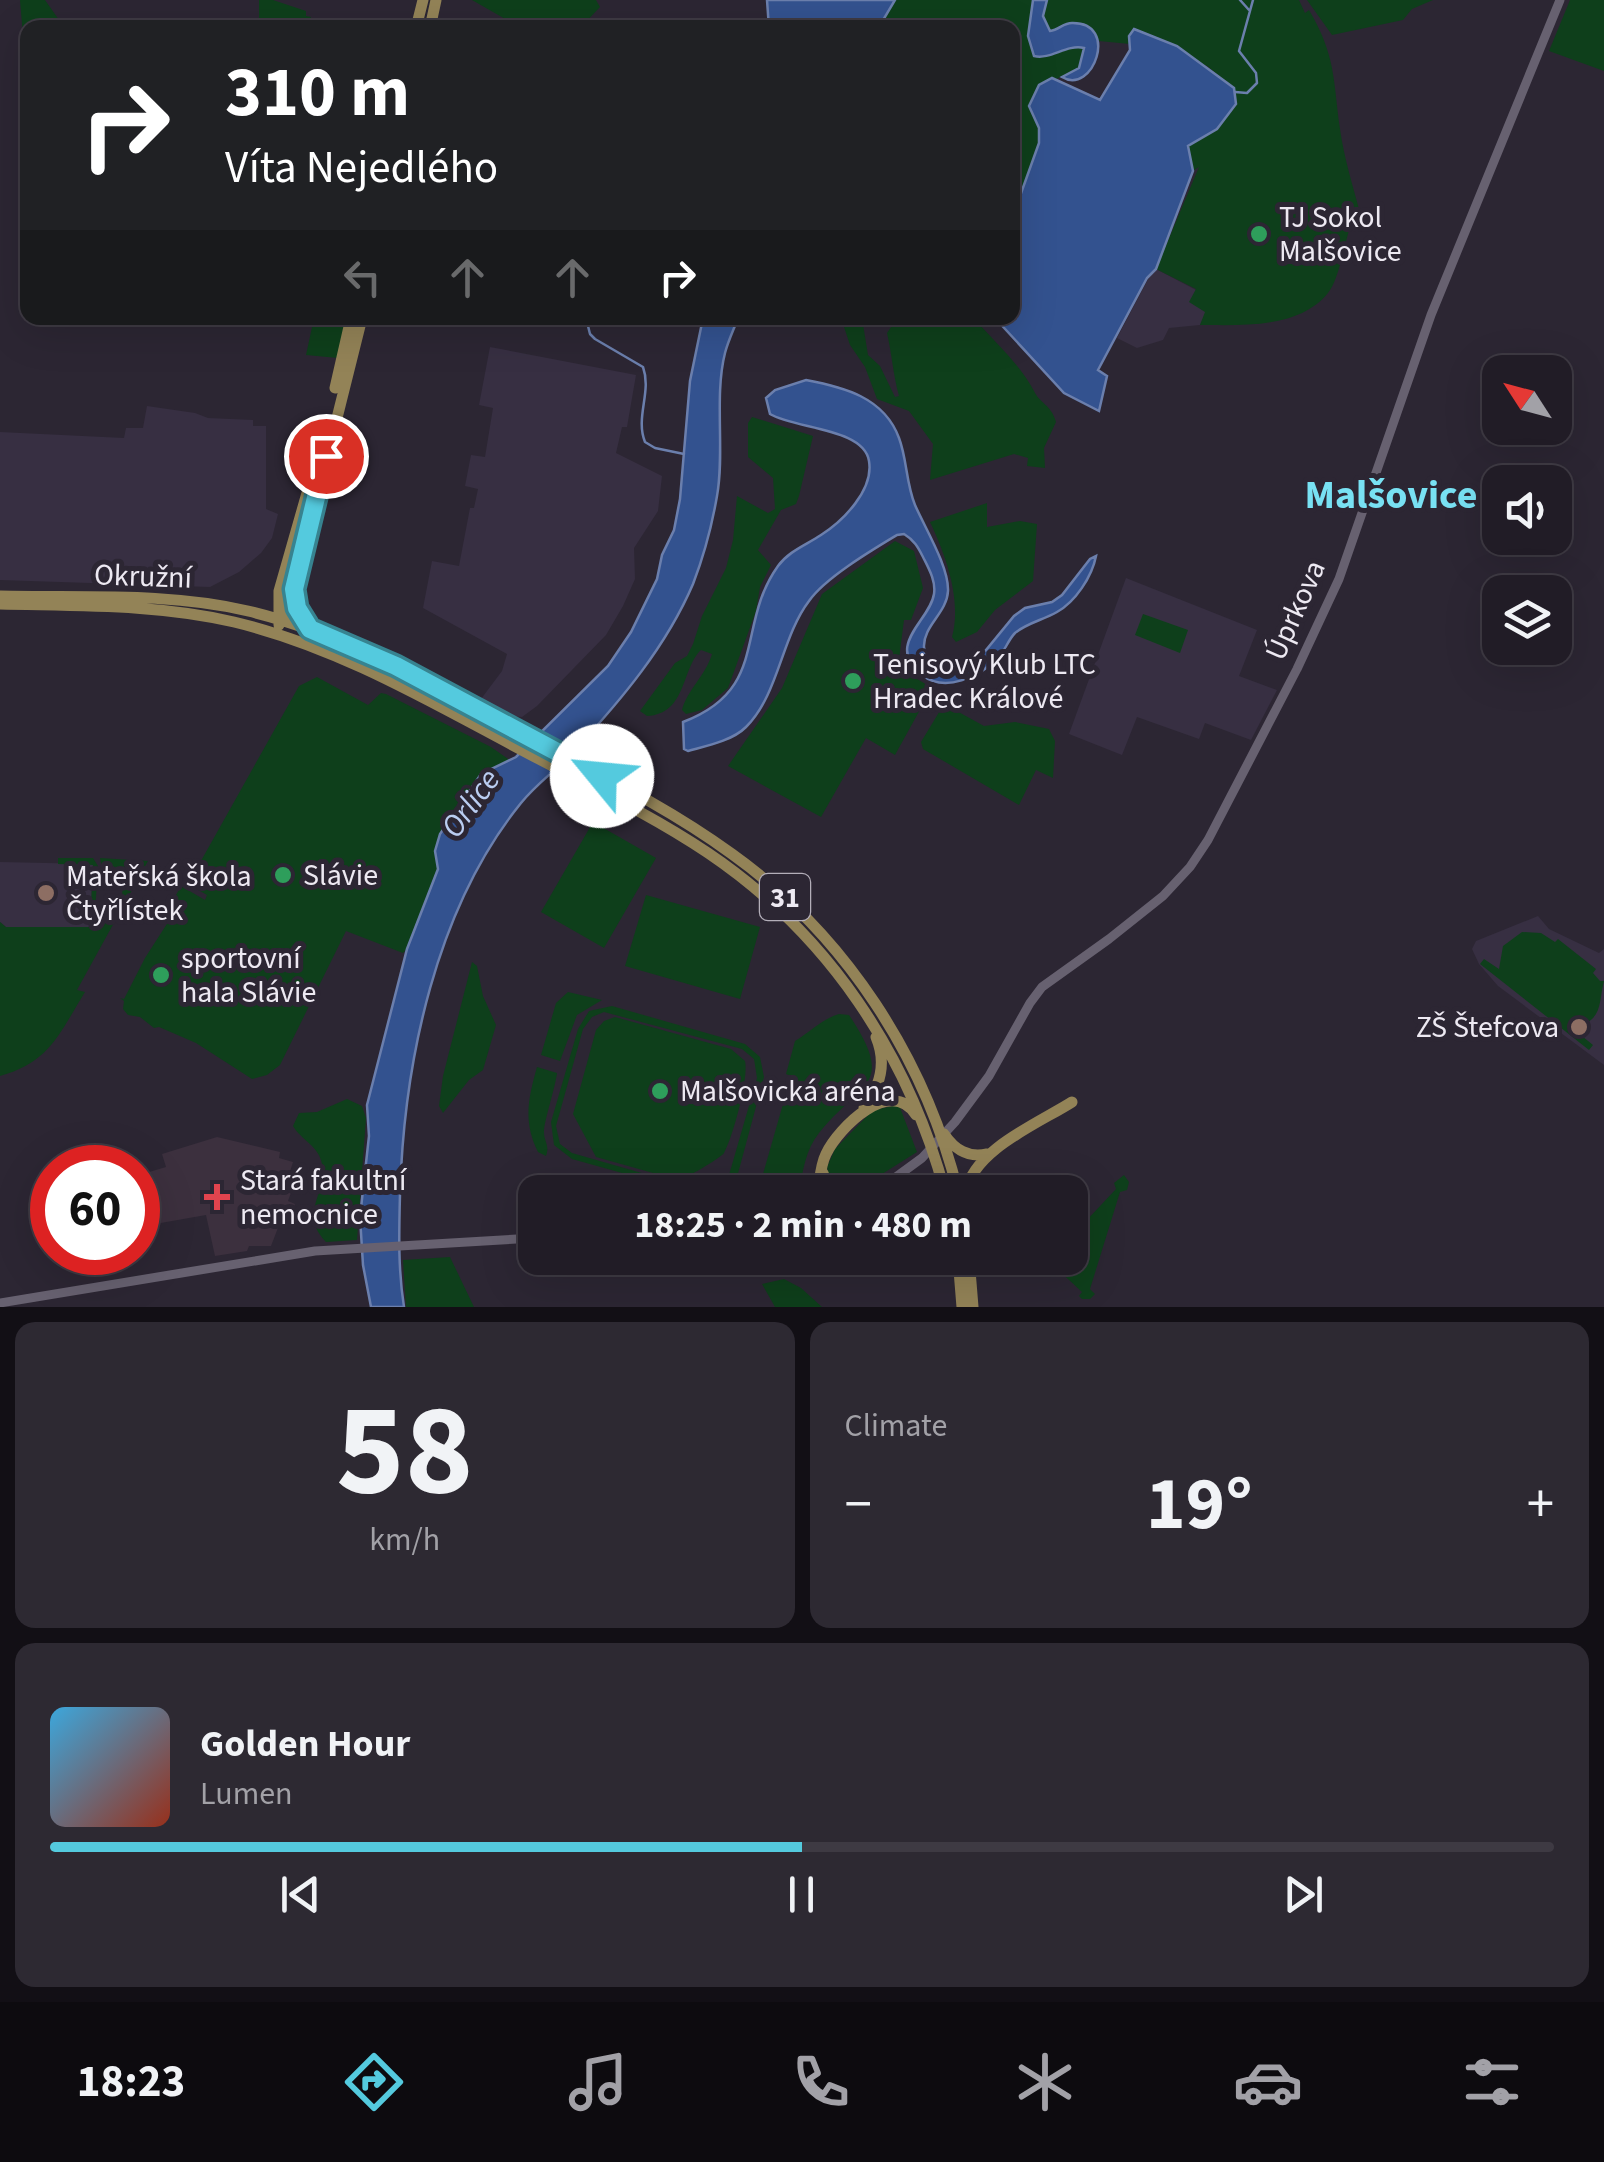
<!DOCTYPE html>
<html lang="en">
<head>
<meta charset="utf-8">
<style>
  body { margin:0; font-family:"Source Sans 3",sans-serif; background:#2d2932; color:#f1f3f6; height:100vh; display:flex; flex-direction:column; font-size:38px; white-space:nowrap }
  * { box-sizing:border-box; margin:0 }
  p { font-size:32px; color:#a2a1a7 }
  .icon { flex:none; width:55px; height:55px; fill:none; stroke:currentColor; stroke-width:2; stroke-linecap:round; stroke-linejoin:round }
  .map { position:relative; height:1307px; overflow:hidden }
  .drawer { display:flex; flex-direction:column; gap:15px; padding:15px; background:#120f15; flex:1 }
  .drawer>* { flex:none }
  .hud { position:absolute; left:20px; top:20px; width:1000px; height:305px; border-radius:20px; box-shadow:0 10px 40px #0002,0 0 0 2px #3e3a43; background:#202124; color:#fff; overflow:hidden }
  .needle { width:65px; rotate:306deg }
  .tools { position:absolute; left:1482px; top:355px; display:grid; gap:20px }
  .tools a { display:grid; place-items:center; width:90px; height:90px; border-radius:20px; background:#211c26; box-shadow:0 10px 40px #0002,0 0 0 2px #3e3a43; font-size:50px }
  .speed { position:absolute; left:30px; top:1145px; display:flex; gap:20px; font-size:50px; font-weight:700; text-align:center }
  .speed>* { display:grid; place-content:center; width:130px; height:130px; border-radius:50%; background:#211c26; box-shadow:0 10px 40px #0002,0 0 0 2px #3e3a43; line-height:1 }
  .speed .limit { border:15px solid #d22; background:#fff; color:#111 }
  .pin { position:absolute; display:grid; place-items:center; width:85px; height:85px; color:#fff; margin:-42px; border:5px solid #fff; border-radius:50%; box-shadow:0 2px 10px #0007 }
  .me { position:absolute; width:110px; margin:-55px; rotate:298deg; stroke-linejoin:round; filter:drop-shadow(0 0 8px #0008) }
  .turn { display:flex; align-items:center; gap:35px; height:210px; padding:0 40px; font-size:45px }
  .turn .icon { width:130px; height:130px; stroke-width:2.5 }
  .turn b { display:block; font-size:70px; line-height:85px }
  .lanes { display:flex; align-items:center; height:95px; padding:0 40px; background:#0003; justify-content:center; gap:50px; direction:ltr }
  .lanes .off { opacity:.35 }
  .big { font-size:75px; font-weight:700; line-height:1.1 }
  .drawer .widget { flex:1; display:flex; flex-direction:column; justify-content:center; gap:15px; min-width:0; padding:0 35px; border-radius:20px; background:#2d2932 }
  .drawer .dial { align-items:center; gap:0 }
  .dial b { font-size:130px; line-height:1 }
  .song { display:flex; align-items:center; gap:30px }
  .cover { width:120px; height:120px; border-radius:15px; background:linear-gradient(135deg,hsl(200 70% 55%),hsl(10 70% 35%)) }
  .played { height:10px; border-radius:5px; background:linear-gradient(90deg,#54cade 50%,#3e3a43 50%) }
  .keys { display:flex; justify-content:space-around; direction:ltr }
  .heat { display:flex; justify-content:space-between; align-items:center; font-size:55px; direction:ltr }
  .drawer .tiles { flex:1; display:grid; gap:15px; grid-template-columns:1fr 1fr }
  .widget:last-child { grid-column:span 2 }
  .trip { position:absolute; left:518px; top:1175px; width:570px; height:100px; border-radius:20px; background:#211c26; box-shadow:0 10px 40px #0002,0 0 0 2px #3e3a43; font-weight:700; line-height:100px; text-align:center }
  .tabs { display:flex; height:160px; justify-content:space-around; align-items:center; background:#0d0b0f; color:#a2a1a7 }
  .tabs .icon { width:70px; height:70px }
  .tabs .selected { color:#54cade }
  .tabs b { font-size:45px; color:#f1f3f6 }
  .map>svg:first-child { display:block }
  .built { fill:#372f42 }
  .medical { fill:#3c303e }
  .green { fill:#0e3f1b; fill-rule:evenodd }
  .water { fill:#33528f; stroke:#6b7fad; stroke-width:2.5 }
  .lines { fill:none; stroke-linecap:round; stroke-linejoin:round }
  .stream { stroke:#6b7fad; stroke-width:2.5 }
  .minor { stroke:#676170; stroke-width:9 }
  .major { stroke:#938357; stroke-width:11 }
  .route-casing { stroke:#378390; stroke-width:25 }
  .route { stroke:#54cade; stroke-width:18 }
  .leisure-dot { fill:#2e9e5b; stroke:#2c2633; stroke-width:4 }
  .education-dot { fill:#8d6e63; stroke:#2c2633; stroke-width:4 }
  .health-dot { fill:#e0444e; stroke:#2c2633; stroke-width:4 }
  .labels { text-anchor:middle; stroke-width:10; stroke-linejoin:round; paint-order:stroke }
  .shield { fill:#2c2633; stroke:#b3aeb9; stroke-width:2.5 }
  .shield-label { font-size:28px; font-weight:bold; fill:#ede9f2 }
  .poi-label { font-size:30px; fill:#ede9f2; stroke:#2c2633; text-anchor:start }
  .street-label { font-size:30px; fill:#ede9f2; stroke:#2c2633 }
  .water-label { font-size:32px; font-style:italic; fill:#bacdf1; stroke:#2c2633 }
  .district-label { font-size:40px; font-weight:bold; fill:#78e1f3; stroke:#2c2633 }
</style>
</head>
<body>
<div class="map">
<svg width="1604" height="1307" viewBox="0 0 1604 1307">
  <rect width="100%" height="100%" fill="#2c2633"/>
  <path class="built" d="M 1154,268 L 1196,290 L 1206,312 L 1200,325 L 1169,328 L 1163,340 L 1137,348 L 1117,338 Z
    M 490,347 L 636,375 L 627,427 L 622,427 L 616,453 L 662,476 L 658,511 L 634,548 L 635,579 L 623,606 L 606,635 L 537,706 L 522,717 L 502,715 L 478,703 L 502,671 L 507,654 L 423,608 L 432,561 L 459,566 L 470,508 L 474,508 L 478,489 L 465,486 L 471,455 L 485,457 L 493,408 L 479,405 Z
    M 147,406 L 195,413 L 208,418 L 253,420 L 253,426 L 266,426 L 266,509 L 278,514 L 272,538 L 261,553 L 239,572 L 210,587 L 0,580 L 0,432 L 124,438 L 126,428 L 143,428 Z
    M 1126,578 L 1257,630 L 1239,676 L 1277,690 L 1251,740 L 1205,723 L 1199,739 L 1137,717 L 1122,755 L 1069,734 Z
    M 0,862 L 93,864 L 90,928 L 6,927 L 0,922 Z
    M 1538,916 L 1549,929 L 1599,953 L 1604,949 L 1604,1065 L 1498,986 L 1479,964 L 1472,949 L 1476,941 Z"/>
  <path class="medical" d="M 217,1137 L 280,1152 L 279,1158 L 293,1162 L 287,1181 L 294,1184 L 288,1201 L 295,1204 L 289,1221 L 281,1220 L 271,1246 L 249,1246 L 247,1251 L 215,1256 L 206,1215 L 155,1224 L 139,1175 L 166,1167 L 162,1154 Z"/>
  <path class="green" d="M 20,0 L 45,0 L 64,27 L 28,28 L 27,85 Z
    M 259,0 L 273,0 L 306,11 L 306,16 L 311,17 L 308,27 L 259,27 Z
    M 472,0 L 596,0 L 600,7 L 581,27 L 519,27 Z
    M 895,0 L 1033,0 L 1028,36 L 1034,56 C 1051,60 1066,44 1085,48 L 1079,68 L 1042,86 L 1039,128 L 1044,146 L 1016,236 L 1013,237 L 1012,28 L 879,28 Z
    M 1047,0 L 1299,0 L 1305,13 L 1309,10 C 1336,56 1333,79 1340,129 C 1344,158 1353,186 1360,213 L 1349,220 L 1351,224 C 1345,241 1339,280 1328,293 C 1299,329 1241,325 1200,325 L 1205,312 L 1189,302 L 1196,289 L 1156,269 L 1199,167 L 1185,176 L 1176,152 L 1234,88 L 1207,66 L 1129,36 L 1130,44 L 1099,41 L 1096,34 L 1062,26 L 1050,31 L 1043,16 Z
    M 1307,0 L 1433,0 L 1412,9 L 1403,20 L 1332,35 Z
    M 1570,0 L 1604,0 L 1604,71 L 1549,51 Z
    M 314,318 L 346,318 L 338,358 L 306,355 Z
    M 841,318 L 862,318 L 868,355 L 880,366 L 895,397 L 899,396 C 893,374 892,355 887,333 L 893,324 L 978,323 C 997,344 1021,366 1034,391 C 1040,404 1051,404 1056,422 L 1044,448 L 1045,468 L 1027,466 L 1028,458 L 1014,454 L 930,480 L 933,444 L 909,411 L 877,399 L 865,367 L 850,345 Z
    M 752,417 L 813,436 L 799,496 L 796,504 L 781,510 L 758,550 L 771,565 L 760,587 L 756,611 L 728,688 L 702,710 L 686,714 L 682,710 C 687,690 706,675 712,654 L 701,650 C 681,669 687,714 647,716 L 640,711 L 675,663 L 687,656 L 693,644 L 702,616 L 726,568 L 733,540 L 737,496 L 768,513 L 775,509 L 773,478 L 748,457 L 748,423 Z
    M 987,503 L 987,527 L 1020,521 L 1037,524 L 1033,581 L 995,610 L 977,632 L 956,642 L 952,637 C 962,600 946,556 930,522 Z
    M 895,541 L 914,551 L 923,588 L 911,620 L 904,620 L 899,659 L 909,674 L 932,688 L 895,755 L 866,738 L 821,817 L 728,766 L 782,688 L 822,594 Z
    M 1143,614 L 1188,630 L 1180,653 L 1135,635 Z
    M 317,677 L 368,705 L 381,693 L 386,694 L 491,747 L 511,761 L 480,774 L 435,851 L 438,869 L 407,949 L 403,953 L 346,931 L 280,1065 L 267,1075 L 252,1079 L 196,1043 L 159,1027 L 154,1028 L 140,1017 L 128,1015 L 123,1009 L 124,1001 L 120,998 L 124,999 L 145,958 L 170,919 L 165,915 L 181,886 L 205,900 L 207,895 L 188,884 L 299,686 Z
    M 944,704 L 984,726 L 1015,722 L 1049,729 L 1055,741 L 1053,778 L 1036,770 L 1019,805 L 923,749 L 921,742 Z
    M 593,822 L 656,858 L 604,948 L 541,912 Z
    M 58,858 L 93,858 L 98,866 L 94,928 L 100,927 L 102,902 L 122,902 L 123,869 L 102,868 L 100,858 L 148,861 L 77,990 L 85,992 C 59,1034 50,1062 0,1076 L 0,922 L 6,927 L 90,927 L 93,865 L 58,864 Z
    M 646,895 L 760,927 L 740,999 L 625,966 Z
    M 1522,932 L 1541,933 L 1555,942 L 1558,939 L 1596,969 L 1593,973 L 1600,981 L 1604,981 C 1598,1004 1604,1021 1572,1028 L 1593,1045 L 1589,1050 L 1480,964 L 1484,959 L 1499,969 L 1503,946 Z
    M 472,962 L 477,966 L 483,996 L 496,1025 L 483,1070 L 469,1080 L 443,1113 L 439,1106 L 443,1076 Z
    M 568,992 L 602,1000 L 577,1015 L 560,1061 L 541,1055 L 556,1003 Z
    M 612,1006 L 745,1044 L 760,1057 L 764,1077 L 733,1192 L 690,1192 L 572,1159 L 554,1145 L 551,1122 L 578,1029 L 589,1011 ZM 604,1012 L 742,1049 L 754,1059 L 757,1078 L 729,1175 L 718,1187 L 701,1190 L 572,1153 L 560,1144 L 556,1126 L 583,1029 L 592,1017 Z
    M 839,1014 L 849,1015 C 898,1088 859,1082 819,1133 C 805,1151 803,1171 799,1192 L 753,1192 L 761,1181 L 791,1076 L 786,1074 L 795,1041 C 810,1032 822,1019 839,1014 Z
    M 615,1017 L 731,1049 L 745,1061 C 749,1078 733,1137 724,1153 C 721,1158 683,1180 678,1180 L 596,1157 L 573,1114 L 596,1030 L 604,1021 Z
    M 537,1067 L 557,1073 C 555,1089 544,1121 544,1132 C 544,1142 550,1145 546,1156 L 538,1152 C 523,1122 528,1099 537,1067 Z
    M 347,1099 L 362,1106 L 366,1118 L 357,1240 L 326,1242 C 298,1212 327,1196 322,1164 C 319,1146 301,1140 293,1126 L 299,1113 L 317,1112 Z
    M 899,1105 L 917,1152 L 871,1181 L 831,1186 L 827,1167 L 835,1149 L 873,1110 Z
    M 1124,1175 L 1129,1182 L 1127,1190 L 1120,1192 L 1090,1289 L 1095,1294 L 1090,1299 L 1082,1299 L 1079,1296 L 1082,1292 L 1054,1266 L 1047,1266 L 1045,1258 L 1070,1258 L 1070,1238 L 1116,1189 L 1114,1183 Z
    M 450,1257 L 474,1307 L 406,1307 L 403,1260 Z
    M 784,1279 L 801,1288 L 822,1307 L 775,1307 L 762,1284 Z"/>
  <path class="water" d="M 767,0 L 895,0 L 879,27 L 769,28 Z
    M 1033,0 L 1047,0 L 1043,16 L 1050,31 C 1059,30 1063,23 1072,23 C 1120,22 1093,96 1062,77 L 1079,68 L 1084,48 C 1066,44 1051,60 1034,56 L 1028,36 Z
    M 1134,29 L 1177,46 L 1234,88 L 1236,104 L 1217,129 L 1188,146 L 1193,171 L 1156,269 L 1147,278 L 1098,370 L 1107,376 L 1099,411 L 1064,393 L 995,318 L 1012,318 L 1015,210 L 1039,143 L 1039,128 L 1029,106 L 1039,85 L 1052,78 L 1100,100 L 1130,50 L 1129,36 Z
    M 703,318 L 738,318 C 734,329 728,341 725,353 C 714,396 725,452 717,496 C 712,525 703,558 693,584 C 666,647 621,700 575,750 C 558,769 537,783 521,803 C 436,908 404,1061 400,1194 C 399,1233 398,1269 404,1307 L 371,1307 L 363,1265 L 360,1217 L 369,1136 L 367,1105 L 407,949 L 438,869 L 435,851 L 440,834 L 481,774 L 516,757 L 608,666 L 631,632 L 657,579 L 662,555 L 674,530 L 680,499 L 690,381 Z
    M 806,380 C 843,387 884,397 899,438 C 907,459 906,483 915,505 C 925,528 949,567 948,591 C 947,613 923,626 924,647 C 925,662 936,668 950,670 L 974,660 L 986,650 L 1014,616 L 1025,608 L 1052,602 L 1062,595 L 1090,559 L 1096,556 C 1092,577 1075,602 1057,612 C 1043,620 1027,623 1015,633 C 1008,640 1005,651 998,658 C 979,677 945,693 922,675 C 884,645 930,621 934,594 C 936,581 929,569 923,557 C 918,547 914,540 904,534 L 897,535 C 872,550 825,578 809,601 C 781,638 779,694 746,727 C 732,741 706,746 688,751 L 684,749 L 683,722 C 770,689 735,626 778,566 C 789,551 806,545 821,535 C 843,521 874,490 869,461 C 864,428 795,429 770,414 L 766,398 L 775,390 Z"/>
  <g class="lines">
    <path class="stream" d="M 1240,0 L 1249,10
      M 1235,92 L 1247,93 L 1257,83 L 1256,73 L 1239,51 L 1253,0
      M 586,318 L 590,334 L 595,339 L 643,367 C 652,392 635,417 645,442 L 655,448 L 684,454"/>
    <path class="minor" d="M 881,1188 L 922,1158 L 955,1122 L 989,1076 L 1030,1003 L 1042,987 L 1109,939 L 1163,896 L 1190,867 L 1208,840 L 1297,669 L 1339,579 L 1431,315 L 1560,0
      M 0,1303 L 315,1251 L 535,1238"/>
    <path class="major" d="M 416,28 L 423,0
      M 430,28 L 436,0
      M 335,388 L 351,318
      M 0,596 C 82,598 168,592 248,611 C 345,634 429,684 516,730 C 589,769 665,805 732,854 C 845,935 925,1058 958,1192
      M 0,604 C 77,606 158,604 234,622 C 330,645 417,694 503,740 C 571,777 644,810 708,853 C 828,934 908,1054 945,1192
      M 281,622 L 291,602 L 362,318
      M 279,625 L 279,591 L 325,430
      M 864,1108 C 880,1087 887,1063 876,1037
      M 944,1134 C 955,1150 968,1158 987,1154
      M 823,1173 L 829,1188 L 835,1192
      M 818,1192 C 820,1180 820,1166 826,1154 C 839,1127 891,1076 916,1115
      M 861,1192 L 884,1186
      M 966,1192 C 973,1150 1039,1123 1072,1102
      M 958,1258 L 962,1307
      M 969,1258 L 973,1307"/>
  </g>
  <g class="lines">
    <g class="route-casing">
      <path id="route" d="M 326,456 L 294,589 L 297,608 L 310,629 L 396,666 L 602,776"/>
    </g>
    <use href="#route" class="route"/>
  </g>
  <g class="leisure-dot">
    <circle cx="1259" cy="234" r="10"/>
    <circle cx="853" cy="681" r="10"/>
    <circle cx="283" cy="875" r="10"/>
    <circle cx="161" cy="975" r="10"/>
    <circle cx="660" cy="1091" r="10"/>
  </g>
  <g class="education-dot">
    <circle cx="46" cy="893" r="10"/>
    <circle cx="1579" cy="1027" r="10"/>
  </g>
  <path class="health-dot" d="M212 1182h10v10h10v10h-10v10h-10v-10h-10v-10h10z"/>
  <g class="labels">
    <rect class="shield" x="760" y="874" width="50" height="46" rx="8"/>
    <g class="shield-label">
      <text x="785" y="907">31</text>
    </g>
    <g class="poi-label">
      <text x="1279" y="227">TJ Sokol<tspan x="1279" dy="34">Malšovice</tspan></text>
      <text x="873" y="674">Tenisový Klub LTC<tspan x="873" dy="34">Hradec Králové</tspan></text>
      <text x="303" y="885">Slávie</text>
      <text x="66" y="886">Mateřská škola<tspan x="66" dy="34">Čtyřlístek</tspan></text>
      <text x="181" y="968">sportovní<tspan x="181" dy="34">hala Slávie</tspan></text>
      <text x="1559" y="1037" text-anchor="end">ZŠ Štefcova</text>
      <text x="680" y="1101">Malšovická aréna</text>
      <text x="240" y="1190">Stará fakultní<tspan x="240" dy="34">nemocnice</tspan></text>
    </g>
    <g class="street-label">
      <text transform="translate(143 576) rotate(2)" y="10">Okružní</text>
      <text transform="translate(1295 610) rotate(-66)" y="10">Úprkova</text>
    </g>
    <g class="water-label">
      <text transform="translate(470 803) rotate(-54)" y="11">Orlice</text>
    </g>
    <g class="district-label">
      <text x="1391" y="508">Malšovice</text>
    </g>
  </g>
</svg>
<div class="tools">
<a><svg class="needle" viewBox="-14 -14 28 28"><path d="M0-13l5 13h-10z" fill="#e53935"/><path d="M0 13l5-13h-10z" fill="#a2a1a7"/></svg></a>
<a><svg class="icon" aria-label="sound" viewBox="0 0 24 24"><path d="M4 9h4l5-4v14l-5-4H4zM17 9q2 3 0 6"/></svg></a>
<a><svg class="icon" aria-label="layers" viewBox="0 0 24 24"><path d="M12 4l9 5-9 5-9-5zM3 14l9 5 9-5"/></svg></a>
</div>
<div class="speed"><div class="limit">60</div></div>
<div class="pin" style="left:326px;top:456px;background:#d93025"><svg class="icon" aria-label="arrive" viewBox="0 0 24 24"><path d="M6 21V4h12l-3 4 3 4H6"/></svg></div>
<svg class="me" style="left:602px;top:776px" viewBox="-20 -20 40 40"><circle r="19" fill="#fff"/><path d="M0-13L10 11 0 6-10 11z" fill="#54cade"/></svg>
<div class="trip">18:25 · 2 min · 480 m</div>
<div class="hud">
<div class="turn"><svg class="icon" aria-label="right" viewBox="0 0 24 24"><path d="M7 20v-9h11M14 6l5 5-5 5"/></svg><div><b>310 m</b>Víta Nejedlého</div></div>
<div class="lanes"><svg class="icon off" aria-label="left" viewBox="0 0 24 24"><path d="M17 20v-9H6M10 6l-5 5 5 5"/></svg><svg class="icon off" aria-label="ahead" viewBox="0 0 24 24"><path d="M12 20V5M6 11l6-6 6 6"/></svg><svg class="icon off" aria-label="ahead" viewBox="0 0 24 24"><path d="M12 20V5M6 11l6-6 6 6"/></svg><svg class="icon" aria-label="right" viewBox="0 0 24 24"><path d="M7 20v-9h11M14 6l5 5-5 5"/></svg></div>
</div>
</div>
<section class="drawer">
<div class="tiles">
<div class="widget dial"><b>58</b><p>km/h</p></div>
<div class="widget"><p>Climate</p>
<div class="heat"><a>−</a><b class="big">19°</b><a>+</a></div>
</div>
<div class="widget">
<div class="song"><i class="cover"></i><div><b>Golden Hour</b><p>Lumen</p></div></div>
<div class="played"></div>
<div class="keys"><svg class="icon" aria-label="previous" viewBox="0 0 24 24"><path d="M18 5L8 12l10 7zM5 5v14"/></svg><svg class="icon" aria-label="pause" viewBox="0 0 24 24"><path d="M8 5v14M16 5v14"/></svg><svg class="icon" aria-label="next" viewBox="0 0 24 24"><path d="M6 5l10 7-10 7zM19 5v14"/></svg></div>
</div>
</div>
</section>
<nav class="tabs">
<b>18:23</b>
<svg class="icon selected" aria-label="directions" viewBox="0 0 24 24"><path d="M12 3l9 9-9 9-9-9zM9 14v-3h6M13 9l2 2-2 2"/></svg>
<svg class="icon" aria-label="music" viewBox="0 0 24 24"><path d="M9 18V5l10-2v13"/><circle cx="6" cy="18" r="3"/><circle cx="16" cy="16" r="3"/></svg>
<svg class="icon" aria-label="phone" viewBox="0 0 24 24"><path d="M5 4h4l2 5-3 2q2 4 5 5l2-3 5 2v4C11 20 4 13 5 4z"/></svg>
<svg class="icon" aria-label="climate" viewBox="0 0 24 24"><path d="M12 3v18M4 7l16 10M4 17L20 7"/></svg>
<svg class="icon" aria-label="car" viewBox="0 0 24 24"><path d="M5 17H2v-5l4-1 3-4h7l3 4 3 1v5h-3M9 17h6M6 11h13"/><circle cx="7" cy="17" r="2"/><circle cx="17" cy="17" r="2"/></svg>
<svg class="icon" aria-label="filters" viewBox="0 0 24 24"><path d="M4 7h16M4 17h16"/><circle cx="9" cy="7" r="2"/><circle cx="15" cy="17" r="2"/></svg>
</nav>
</body>
</html>
